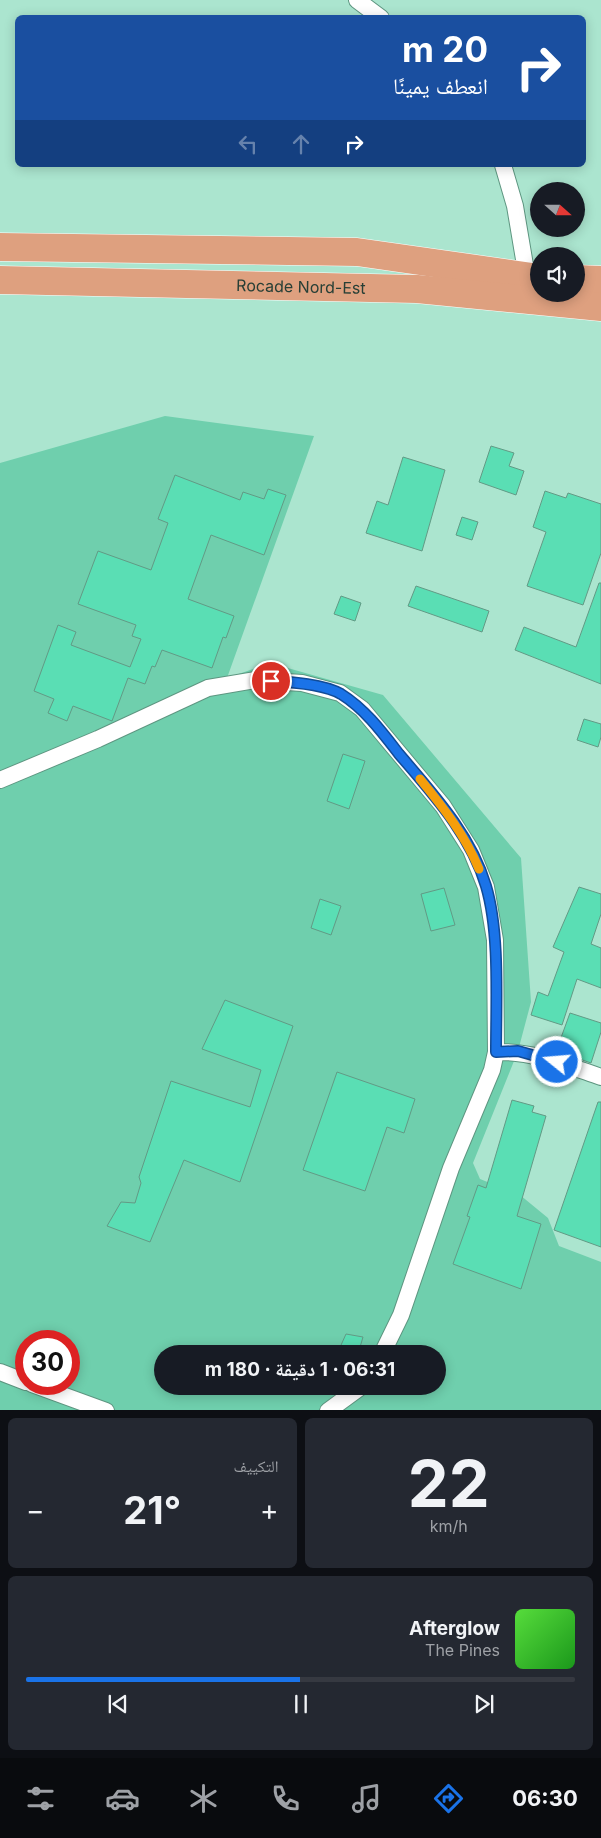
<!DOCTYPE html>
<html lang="ar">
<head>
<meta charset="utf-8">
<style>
  body { margin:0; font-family:Inter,"Noto Naskh Arabic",sans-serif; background:#242831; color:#f1f3f6; direction:rtl; height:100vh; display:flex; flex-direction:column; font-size:19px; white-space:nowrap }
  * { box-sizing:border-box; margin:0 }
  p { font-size:16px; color:#9ea1a6 }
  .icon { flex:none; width:28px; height:28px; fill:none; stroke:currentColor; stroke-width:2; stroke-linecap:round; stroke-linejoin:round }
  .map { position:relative; height:1410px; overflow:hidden; direction:ltr }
  .sheet { display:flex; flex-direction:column; gap:8px; padding:8px; background:#0d0f14; flex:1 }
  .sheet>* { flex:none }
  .banner { position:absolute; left:15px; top:15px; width:571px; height:152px; border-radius:8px; box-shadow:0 2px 12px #0003; direction:rtl; background:#1a4fa0; color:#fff; overflow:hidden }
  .needle { width:32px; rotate:111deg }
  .buttons { position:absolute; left:530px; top:182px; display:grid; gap:10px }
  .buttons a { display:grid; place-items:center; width:55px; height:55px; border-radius:50%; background:#171b24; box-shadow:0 2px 12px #0003; font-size:25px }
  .speed { position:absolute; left:15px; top:1330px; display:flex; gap:10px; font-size:25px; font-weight:700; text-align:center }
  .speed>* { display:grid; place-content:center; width:65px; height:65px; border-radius:50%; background:#171b24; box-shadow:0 2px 12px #0003; line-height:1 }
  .speed .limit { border:8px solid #d22; background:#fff; color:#111 }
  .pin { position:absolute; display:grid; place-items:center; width:42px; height:42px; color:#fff; margin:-21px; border:2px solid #fff; border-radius:50%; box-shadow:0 1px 5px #0007 }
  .me { position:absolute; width:55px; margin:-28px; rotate:287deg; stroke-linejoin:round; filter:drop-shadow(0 0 4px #0008) }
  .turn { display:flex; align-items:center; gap:18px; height:105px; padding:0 15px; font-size:22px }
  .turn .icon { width:65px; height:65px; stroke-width:2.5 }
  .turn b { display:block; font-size:35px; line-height:42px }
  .lanes { display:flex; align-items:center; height:48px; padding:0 15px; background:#0003; justify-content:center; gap:25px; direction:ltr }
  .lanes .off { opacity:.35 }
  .big { font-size:38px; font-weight:700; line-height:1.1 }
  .sheet .widget { flex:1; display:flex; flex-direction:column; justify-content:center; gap:8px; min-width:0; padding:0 18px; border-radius:8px; background:#242831 }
  .sheet .dial { align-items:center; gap:0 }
  .dial b { font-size:65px; line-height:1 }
  .song { display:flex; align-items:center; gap:15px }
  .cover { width:60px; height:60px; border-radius:8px; background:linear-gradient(135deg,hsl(110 70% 55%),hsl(120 70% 35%)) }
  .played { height:5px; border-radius:2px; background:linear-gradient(90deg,#1a73e8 50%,#363941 50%) }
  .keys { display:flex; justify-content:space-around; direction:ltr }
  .heat { display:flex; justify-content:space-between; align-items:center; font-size:28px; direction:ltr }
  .sheet .tiles { flex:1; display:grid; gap:8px; grid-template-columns:1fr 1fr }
  .widget:last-child { grid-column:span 2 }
  .trip { position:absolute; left:154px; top:1345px; width:292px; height:50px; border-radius:25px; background:#171b24; box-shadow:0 2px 12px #0003; font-weight:700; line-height:50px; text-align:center; direction:rtl }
  .dock { display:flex; height:80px; justify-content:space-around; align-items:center; background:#090b0e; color:#9ea1a6 }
  .dock .icon { width:35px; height:35px }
  .dock .on { color:#1a73e8 }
  .dock b { font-size:22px; color:#f1f3f6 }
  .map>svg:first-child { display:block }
  .green { fill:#6fcfad; fill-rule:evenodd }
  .building { fill:#5adeb4; stroke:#629a85 }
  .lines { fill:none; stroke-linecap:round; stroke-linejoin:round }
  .minor-casing { stroke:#5e9681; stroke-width:18 }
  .trunk-casing { stroke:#fff; stroke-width:29 }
  .minor { stroke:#fff; stroke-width:16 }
  .trunk { stroke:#dea07f; stroke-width:28 }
  .route-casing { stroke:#114b97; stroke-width:12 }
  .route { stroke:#1a73e8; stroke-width:9 }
  .slow { stroke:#f59e0b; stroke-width:9 }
  .labels { text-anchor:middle; stroke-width:5; stroke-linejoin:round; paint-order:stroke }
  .street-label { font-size:16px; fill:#273f36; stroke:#abe5cf }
</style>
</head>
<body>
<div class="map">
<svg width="601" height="1411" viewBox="0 0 601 1411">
  <rect width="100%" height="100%" fill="#abe5cf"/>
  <path class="green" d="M 165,416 L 314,436 L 227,678 L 270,663 L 383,695 L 521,858 L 531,1002 L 518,1051 L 473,1163 L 480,1179 L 520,1195 L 548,1218 L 559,1246 L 601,1262 L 601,1410 L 0,1411 L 0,463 ZM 26,1341 L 69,1341 L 69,1384 L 26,1384 ZM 162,1354 L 438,1354 L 438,1386 L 162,1386 Z"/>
  <path class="building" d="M 491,446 L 514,453 L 509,466 L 524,471 L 516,495 L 479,482 Z
    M 403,457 L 445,470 L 422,551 L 366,533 L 377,501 L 388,505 Z
    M 175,475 L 240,500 L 243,492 L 264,499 L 268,489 L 286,495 L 264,555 L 211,535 L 188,599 L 234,616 L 226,638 L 223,637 L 212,668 L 162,650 L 155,667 L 152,666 L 145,684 L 128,678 L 112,721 L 73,706 L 67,721 L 48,713 L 54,699 L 34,691 L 58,625 L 76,632 L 71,645 L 130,667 L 141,639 L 132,636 L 136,625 L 78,604 L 98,551 L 151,570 L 168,523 L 158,519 Z
    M 545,491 L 566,498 L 568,493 L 601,504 L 601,553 L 583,605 L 527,586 L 546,532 L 533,527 Z
    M 462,517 L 478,522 L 472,540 L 456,535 Z
    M 599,583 L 601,583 L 601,684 L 515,650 L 524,627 L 576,647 Z
    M 416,586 L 489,611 L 482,632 L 408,606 Z
    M 341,596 L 361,603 L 355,621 L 334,614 Z
    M 584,719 L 601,724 L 601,737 L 598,747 L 577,740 Z
    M 343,754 L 365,761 L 349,809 L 327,801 Z
    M 579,887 L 601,894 L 601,914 L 591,944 L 601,948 L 601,988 L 577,979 L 562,1025 L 531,1015 L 538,992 L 548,996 L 564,952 L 553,947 Z
    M 444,888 L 455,925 L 431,931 L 421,894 Z
    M 320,899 L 341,906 L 331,935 L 311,928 Z
    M 225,1000 L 293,1026 L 240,1182 L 184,1160 L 150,1242 L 107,1226 L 121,1202 L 135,1203 L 141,1183 L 139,1177 L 171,1081 L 250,1107 L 261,1070 L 202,1049 Z
    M 570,1013 L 601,1023 L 601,1032 L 591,1063 L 571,1056 L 572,1052 L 558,1046 Z
    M 337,1072 L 415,1099 L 404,1133 L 387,1127 L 365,1191 L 303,1170 Z
    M 512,1100 L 534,1106 L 532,1112 L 546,1116 L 517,1216 L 541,1224 L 521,1289 L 453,1264 L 470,1217 L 467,1216 L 478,1185 L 486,1188 Z
    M 598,1102 L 601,1102 L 601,1247 L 554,1230 Z
    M 346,1334 L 363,1337 L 358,1354 L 337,1354 Z"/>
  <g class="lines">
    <g class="minor-casing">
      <path id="minor" d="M 357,0 L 381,18
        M 503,165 L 515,206 L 527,277
        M 0,780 L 98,739 L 208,688 L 256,680 L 302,683 L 340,693 L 362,709 L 443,806 L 471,850 L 486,887 L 495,940 L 496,1052 L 492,1070 L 451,1168 L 401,1315 L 382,1354
        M 496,1052 C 533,1051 566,1065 601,1077
        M 0,1372 L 26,1382
        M 32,1384 L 106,1411
        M 328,1411 L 362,1386"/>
    </g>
    <g class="trunk-casing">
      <g id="trunk">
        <path d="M 0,247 L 357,252 L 539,278"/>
        <path d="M 576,279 L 601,280"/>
        <path id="s1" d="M 0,280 L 417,289 L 601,307"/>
      </g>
    </g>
    <use href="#minor" class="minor"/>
    <use href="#trunk" class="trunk"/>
  </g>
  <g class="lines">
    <g class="route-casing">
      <path id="route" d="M 271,681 C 292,682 324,684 341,694 C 365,709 382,732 399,754 C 433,794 471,835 486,886 C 500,933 496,1002 496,1052 L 518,1051 L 557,1062"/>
    </g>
    <use href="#route" class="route"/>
    <path class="slow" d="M 420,779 C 443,807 465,835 479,869"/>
  </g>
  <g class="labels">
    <g class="street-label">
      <text dy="6" stroke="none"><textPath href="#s1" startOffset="301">Rocade Nord-Est</textPath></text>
    </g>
  </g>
</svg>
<div class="buttons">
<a><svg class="needle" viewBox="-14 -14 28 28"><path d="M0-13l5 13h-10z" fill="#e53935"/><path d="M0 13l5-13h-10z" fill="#9ea1a6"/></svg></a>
<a><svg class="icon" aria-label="sound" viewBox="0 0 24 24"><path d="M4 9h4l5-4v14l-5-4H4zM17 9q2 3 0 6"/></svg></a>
</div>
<div class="speed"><div class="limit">30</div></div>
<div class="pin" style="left:271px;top:681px;background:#d93025"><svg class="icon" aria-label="arrive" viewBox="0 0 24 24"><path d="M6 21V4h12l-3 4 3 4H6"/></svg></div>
<svg class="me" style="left:557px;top:1062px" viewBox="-20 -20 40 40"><circle r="17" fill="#1a73e8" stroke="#fff" stroke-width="3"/><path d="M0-11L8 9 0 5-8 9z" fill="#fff"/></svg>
<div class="trip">06:31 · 1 دقيقة · 180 m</div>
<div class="banner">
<div class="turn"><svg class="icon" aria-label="right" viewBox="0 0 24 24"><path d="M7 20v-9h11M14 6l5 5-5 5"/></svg><div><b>20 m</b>انعطف يمينًا</div></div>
<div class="lanes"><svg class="icon off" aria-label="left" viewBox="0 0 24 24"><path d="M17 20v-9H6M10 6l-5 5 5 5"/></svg><svg class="icon off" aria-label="ahead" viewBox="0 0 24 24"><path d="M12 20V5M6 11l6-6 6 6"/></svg><svg class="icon" aria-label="right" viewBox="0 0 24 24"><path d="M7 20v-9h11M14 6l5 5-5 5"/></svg></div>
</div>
</div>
<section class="sheet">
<div class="tiles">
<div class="widget dial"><b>22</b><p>km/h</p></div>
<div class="widget"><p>التكييف</p>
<div class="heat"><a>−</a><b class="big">21°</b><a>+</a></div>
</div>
<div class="widget">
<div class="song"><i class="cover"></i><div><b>Afterglow</b><p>The Pines</p></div></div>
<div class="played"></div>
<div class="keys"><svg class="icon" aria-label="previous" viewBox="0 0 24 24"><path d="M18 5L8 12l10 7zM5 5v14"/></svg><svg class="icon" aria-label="pause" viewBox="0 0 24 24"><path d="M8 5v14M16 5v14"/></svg><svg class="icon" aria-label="next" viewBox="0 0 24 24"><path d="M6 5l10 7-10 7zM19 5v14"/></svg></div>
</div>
</div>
</section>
<nav class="dock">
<b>06:30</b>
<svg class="icon on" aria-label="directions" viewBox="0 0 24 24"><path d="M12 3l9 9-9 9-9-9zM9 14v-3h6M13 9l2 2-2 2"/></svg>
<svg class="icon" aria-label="music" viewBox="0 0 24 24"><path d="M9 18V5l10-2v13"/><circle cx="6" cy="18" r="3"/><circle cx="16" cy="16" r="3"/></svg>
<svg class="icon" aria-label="phone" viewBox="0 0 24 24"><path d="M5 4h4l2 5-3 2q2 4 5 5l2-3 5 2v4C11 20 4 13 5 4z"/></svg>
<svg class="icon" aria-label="climate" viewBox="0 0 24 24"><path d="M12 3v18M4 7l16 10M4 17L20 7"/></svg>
<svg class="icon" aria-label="car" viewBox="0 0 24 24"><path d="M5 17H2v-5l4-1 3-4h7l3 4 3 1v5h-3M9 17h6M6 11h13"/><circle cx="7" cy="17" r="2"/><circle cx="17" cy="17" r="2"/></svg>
<svg class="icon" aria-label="filters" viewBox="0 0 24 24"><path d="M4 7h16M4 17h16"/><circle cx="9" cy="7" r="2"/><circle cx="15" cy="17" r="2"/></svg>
</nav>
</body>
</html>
